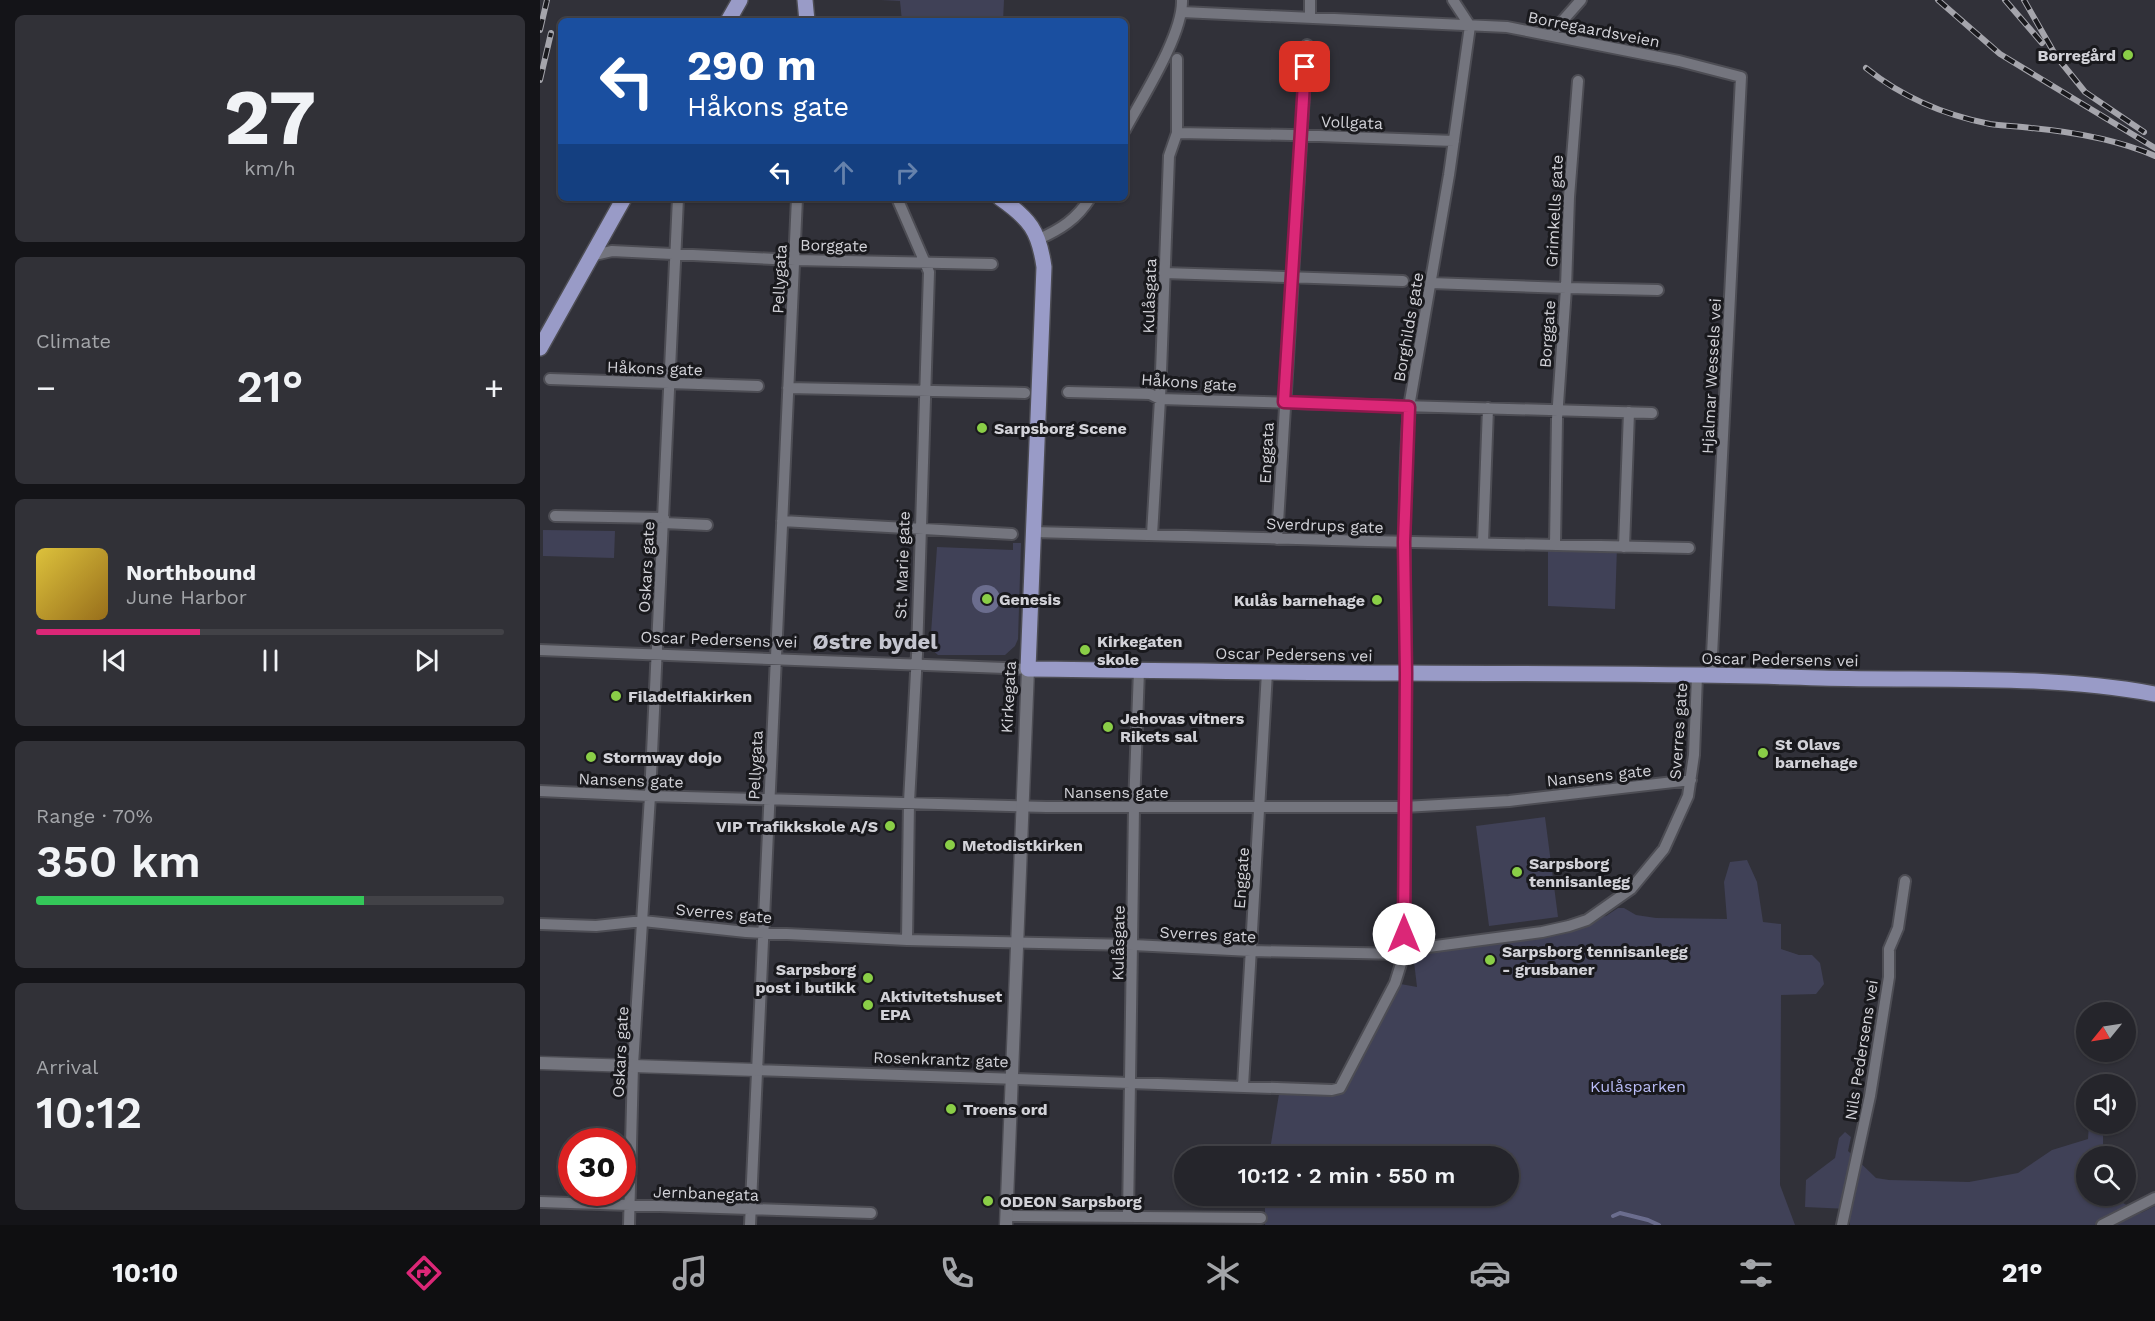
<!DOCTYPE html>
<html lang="en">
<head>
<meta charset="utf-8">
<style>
  body { margin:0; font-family:"Work Sans",sans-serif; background:#313137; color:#f1f3f6; height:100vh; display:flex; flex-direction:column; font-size:22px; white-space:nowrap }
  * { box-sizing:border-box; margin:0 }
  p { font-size:20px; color:#a3a5a9 }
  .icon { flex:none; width:33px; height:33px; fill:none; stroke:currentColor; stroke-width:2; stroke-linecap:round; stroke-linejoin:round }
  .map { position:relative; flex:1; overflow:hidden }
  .drawer { display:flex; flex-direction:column; gap:15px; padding:15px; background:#141418; width:540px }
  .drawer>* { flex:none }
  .banner { position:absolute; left:18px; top:18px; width:570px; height:183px; border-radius:9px; box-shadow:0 2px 4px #0004,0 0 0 2px #424247; background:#1a4fa0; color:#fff; overflow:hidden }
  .needle { width:39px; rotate:240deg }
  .fabs { position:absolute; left:1536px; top:1002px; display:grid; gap:12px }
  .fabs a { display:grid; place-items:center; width:60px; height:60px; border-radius:50%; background:#25252b; box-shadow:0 2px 4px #0004,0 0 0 2px #424247; font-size:30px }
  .speed { position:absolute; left:18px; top:1128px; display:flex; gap:12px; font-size:30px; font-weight:700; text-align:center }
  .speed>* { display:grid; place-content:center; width:78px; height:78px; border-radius:50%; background:#25252b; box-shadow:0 2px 4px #0004,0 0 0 2px #424247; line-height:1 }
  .speed .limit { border:9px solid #d22; background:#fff; color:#111 }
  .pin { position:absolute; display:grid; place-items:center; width:51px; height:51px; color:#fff; margin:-26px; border-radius:12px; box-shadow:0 3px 9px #0006 }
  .me { position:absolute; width:66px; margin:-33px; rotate:0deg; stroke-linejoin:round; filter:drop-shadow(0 0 4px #0008) }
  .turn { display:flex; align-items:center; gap:21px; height:126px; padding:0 30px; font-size:27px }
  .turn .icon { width:78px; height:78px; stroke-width:2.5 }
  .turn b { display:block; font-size:42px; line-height:51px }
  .lanes { display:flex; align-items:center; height:57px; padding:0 30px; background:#0003; justify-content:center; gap:30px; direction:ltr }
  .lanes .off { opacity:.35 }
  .big { font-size:45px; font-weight:600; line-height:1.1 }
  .drawer .card { flex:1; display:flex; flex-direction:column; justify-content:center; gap:9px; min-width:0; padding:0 21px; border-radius:9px; background:#313137 }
  .drawer .dial { align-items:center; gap:0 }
  .dial b { font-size:78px; line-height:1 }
  .song { display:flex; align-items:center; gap:18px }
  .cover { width:72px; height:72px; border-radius:9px; background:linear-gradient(135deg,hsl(50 70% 55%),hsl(40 70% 35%)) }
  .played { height:6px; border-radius:3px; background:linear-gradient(90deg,#db2777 35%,#424247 35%) }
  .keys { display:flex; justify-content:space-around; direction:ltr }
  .heat { display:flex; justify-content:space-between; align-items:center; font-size:33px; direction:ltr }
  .charge { height:9px; border-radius:4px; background:linear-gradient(90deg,#34c759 70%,#424247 0) }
  .trip { position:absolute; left:634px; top:1146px; width:345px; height:60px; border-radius:30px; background:#25252b; box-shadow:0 2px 4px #0004,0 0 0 2px #424247; font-weight:600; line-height:60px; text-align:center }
  .tabs { display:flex; height:96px; justify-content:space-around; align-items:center; background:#0f0f11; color:#a3a5a9 }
  .tabs .icon { width:42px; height:42px }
  .tabs .current { color:#db2777 }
  .tabs b { font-size:27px; color:#f1f3f6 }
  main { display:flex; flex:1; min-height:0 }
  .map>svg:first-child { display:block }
  .green { fill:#404157 }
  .water { fill:#6b6d8e }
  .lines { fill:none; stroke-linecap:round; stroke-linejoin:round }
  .stream { stroke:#6b6d8e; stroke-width:4 }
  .minor-casing { stroke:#4d4d54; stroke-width:14 }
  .tertiary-casing { stroke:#4d4d54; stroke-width:15 }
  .primary-casing { stroke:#4d4d54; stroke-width:18 }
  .minor { stroke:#74757e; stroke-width:10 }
  .tertiary { stroke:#74757e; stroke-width:12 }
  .primary { stroke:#999bc7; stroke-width:15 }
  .rail-casing { stroke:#a5a5ac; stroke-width:6 }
  .rail { stroke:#19191d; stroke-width:4; stroke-dasharray:11; stroke-linecap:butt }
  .route-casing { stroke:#8e194d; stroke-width:15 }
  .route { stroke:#db2777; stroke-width:10 }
  .poi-dot { fill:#8ace47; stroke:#19191d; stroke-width:2 }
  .labels { text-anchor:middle; stroke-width:6; stroke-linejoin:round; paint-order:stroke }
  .street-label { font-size:16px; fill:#d2d2d8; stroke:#19191d }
  .poi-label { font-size:16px; font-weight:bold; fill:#d2d2d8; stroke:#19191d; text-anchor:start }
  .park-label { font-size:16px; fill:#babdf7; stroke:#19191d }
  .district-label { font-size:22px; font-weight:bold; fill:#c4c5cf; stroke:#19191d }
</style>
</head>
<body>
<main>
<section class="drawer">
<div class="card dial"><b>27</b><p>km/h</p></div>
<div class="card"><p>Climate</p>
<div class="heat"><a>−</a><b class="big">21°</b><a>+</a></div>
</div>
<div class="card">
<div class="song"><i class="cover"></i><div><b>Northbound</b><p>June Harbor</p></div></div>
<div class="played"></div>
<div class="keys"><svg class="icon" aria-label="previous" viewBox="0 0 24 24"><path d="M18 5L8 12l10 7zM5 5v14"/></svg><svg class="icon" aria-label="pause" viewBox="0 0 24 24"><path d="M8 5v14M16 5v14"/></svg><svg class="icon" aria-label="next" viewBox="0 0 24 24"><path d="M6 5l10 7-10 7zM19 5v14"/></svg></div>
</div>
<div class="card"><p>Range · 70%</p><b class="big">350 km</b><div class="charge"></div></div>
<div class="card"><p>Arrival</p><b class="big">10:12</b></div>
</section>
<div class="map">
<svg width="1615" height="1225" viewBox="0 0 1615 1225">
  <rect width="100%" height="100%" fill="#313139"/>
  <path class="green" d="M 341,0 L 464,0 L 463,21 L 362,21 L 360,1 Z
    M 3,530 L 75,531 L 74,558 L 3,556 Z
    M 473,543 L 481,543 L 478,639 L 475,646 L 465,655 L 398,655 L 390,648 L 397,547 L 473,550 Z
    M 1077,546 L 1075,609 L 1008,606 L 1008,549 Z
    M 1005,817 L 1018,917 L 949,926 L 936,826 Z
    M 1207,860 L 1217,882 L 1223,922 L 1241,924 L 1241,949 L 1259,955 L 1272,955 L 1280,963 L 1284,984 L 1276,994 L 1241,995 L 1240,1185 L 1255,1225 L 725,1225 L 725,1207 L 721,1207 L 723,1196 L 969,1196 L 969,1156 L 729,1156 L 740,1088 L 800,1088 L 855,983 L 877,987 L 873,953 L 1066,916 L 1078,908 L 1084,908 L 1096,915 L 1116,918 L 1187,919 L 1184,882 L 1190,862 Z
    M 1549,1124 L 1563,1124 L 1563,1147 L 1566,1156 L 1546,1156 L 1546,1196 L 1580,1196 L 1583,1203 L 1601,1213 L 1615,1206 L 1615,1225 L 1310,1225 L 1309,1209 L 1265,1207 L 1266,1180 L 1295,1158 L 1299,1138 L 1305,1132 L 1311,1137 L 1308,1151 L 1336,1178 L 1349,1180 L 1429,1182 L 1478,1173 L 1512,1150 L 1548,1139 Z"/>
  <path class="water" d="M432 599a14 14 0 1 1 28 0a14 14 0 1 1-28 0Z"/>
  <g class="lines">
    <path class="stream" d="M 1073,1216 L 1080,1213 L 1108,1220 L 1119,1225"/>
    <g class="minor-casing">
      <path id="minor" d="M 913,0 L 930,26
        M 642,12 L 967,27 L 1139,61 L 1201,77 L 1171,675
        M 770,17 L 770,0
        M 1010,35 L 1041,0
        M 1038,81 L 1029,197 L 1026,288 L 1118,290
        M 585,130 C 602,98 643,35 642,0
        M 637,133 L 752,135 L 914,141
        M 357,198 L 389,272 L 377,654 L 369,802 L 367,940
        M 499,239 C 521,229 537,219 550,198
        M 50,256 L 72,251 L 255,260 L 452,264
        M 624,273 L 863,281
        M 891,283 L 1026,288 L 1017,419 L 1015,544
        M 10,379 L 218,386
        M 248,388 L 485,393
        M 528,392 L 610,394 L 620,399 L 1112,413
        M 15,516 L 124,518
        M 242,521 L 472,534
        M 124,523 L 167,525
        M 493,532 C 712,539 930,543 1149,548
        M 612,535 L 620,399 L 629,156 L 637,133 L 637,59
        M 737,539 L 767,45
        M 943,543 L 948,408
        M 1084,547 L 1089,412
        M 0,650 L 488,669
        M 0,791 L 110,796 L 507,807 L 864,807 L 969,801 L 1151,780
        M 0,924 L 56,926 L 103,921 L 206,932 L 367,940 L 593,945 L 711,951 L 864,954 L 873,949 L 1002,932 L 1029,926 L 1047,920 L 1091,889 L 1124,849 L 1148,796 L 1154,755 L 1157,675
        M 217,1070 L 792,1090 L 800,1088 L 855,983 L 864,954 C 864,859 866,765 866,671 C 865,583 862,495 869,407 L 909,175 L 930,26
        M 703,1086 L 727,672
        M 0,1202 L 331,1213
        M 466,1216 L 721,1218
        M 588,1217 L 594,807 L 599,670
        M 89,1225 L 93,1065 L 110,796 L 138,198
        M 210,1225 L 257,198
        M 1302,1225 L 1330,1096 L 1349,977 L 1349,949 L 1358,928 L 1365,881
        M 1562,1225 L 1615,1198"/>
    </g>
    <g class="tertiary-casing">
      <path id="tertiary" d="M 0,1063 L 217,1070
        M 466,1225 L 488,669"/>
    </g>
    <g class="primary-casing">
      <path id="primary" d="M 265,0 L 267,21
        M 188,21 L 200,0
        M 460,198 C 490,219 499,231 504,267 L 488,669 C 612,670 737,673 862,673 C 1002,674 1142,673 1281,678 C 1393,681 1505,674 1615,694
        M 0,348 L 84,198"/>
    </g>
    <use href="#minor" class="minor"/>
    <use href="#tertiary" class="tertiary"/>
    <use href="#primary" class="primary"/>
    <g class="rail-casing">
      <path id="rail" d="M 1398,0 L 1460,54 L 1615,148
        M 1465,0 L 1502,43
        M 1484,0 L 1516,56 L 1545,92 L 1604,132
        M 0,30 L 7,0
        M 1326,68 C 1362,97 1404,115 1450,124 C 1463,126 1477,126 1491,128 C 1533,132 1576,139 1615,156
        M 0,80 L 11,33"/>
    </g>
    <use href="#rail" class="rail"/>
  </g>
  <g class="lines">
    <g class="route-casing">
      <path id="route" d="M 765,67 L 744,402 L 869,407 L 864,542 L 866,673 L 864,934"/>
    </g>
    <use href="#route" class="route"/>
  </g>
  <g class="poi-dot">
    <circle cx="1588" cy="55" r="6"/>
    <circle cx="442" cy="428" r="6"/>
    <circle cx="447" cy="599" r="6"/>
    <circle cx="837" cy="600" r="6"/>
    <circle cx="545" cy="650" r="6"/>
    <circle cx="76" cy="696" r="6"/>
    <circle cx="568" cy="727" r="6"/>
    <circle cx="1223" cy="753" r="6"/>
    <circle cx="51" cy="757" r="6"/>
    <circle cx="350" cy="826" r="6"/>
    <circle cx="410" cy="845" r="6"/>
    <circle cx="977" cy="872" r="6"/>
    <circle cx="950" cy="960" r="6"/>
    <circle cx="328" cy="978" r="6"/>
    <circle cx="328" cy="1005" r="6"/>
    <circle cx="411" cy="1109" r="6"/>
    <circle cx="448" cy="1201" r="6"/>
  </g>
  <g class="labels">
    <g class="street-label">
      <text transform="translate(1054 29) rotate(11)" y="6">Borregaardsveien</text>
      <text transform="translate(812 122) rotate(2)" y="6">Vollgata</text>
      <text transform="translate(1014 211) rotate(-87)" y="6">Grimkells gate</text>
      <text transform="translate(294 245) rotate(1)" y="6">Borggate</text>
      <text transform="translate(239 279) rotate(-87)" y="6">Pellygata</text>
      <text transform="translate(609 296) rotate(-88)" y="6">Kulåsgata</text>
      <text transform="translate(868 327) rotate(-80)" y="6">Borghilds gate</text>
      <text transform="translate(1007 334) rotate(-86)" y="6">Borggate</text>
      <text transform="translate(115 368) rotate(2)" y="6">Håkons gate</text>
      <text transform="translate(1171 376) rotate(-87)" y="6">Hjalmar Wessels vei</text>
      <text transform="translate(649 382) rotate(4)" y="6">Håkons gate</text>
      <text transform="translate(726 453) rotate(-87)" y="6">Enggata</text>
      <text transform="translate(785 525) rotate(2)" y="6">Sverdrups gate</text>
      <text transform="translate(362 565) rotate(-88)" y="6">St. Marie gate</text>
      <text transform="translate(106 567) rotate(-87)" y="6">Oskars gate</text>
      <text transform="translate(179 639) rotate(2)" y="6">Oscar Pedersens vei</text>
      <text transform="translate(754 654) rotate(1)" y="6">Oscar Pedersens vei</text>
      <text transform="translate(1240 659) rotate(1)" y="6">Oscar Pedersens vei</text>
      <text transform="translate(468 697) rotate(-87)" y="6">Kirkegata</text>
      <text transform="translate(1138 731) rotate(-86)" y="6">Sverres gate</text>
      <text transform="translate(215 765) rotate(-87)" y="6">Pellygata</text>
      <text transform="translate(1059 775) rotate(-6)" y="6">Nansens gate</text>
      <text transform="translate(91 780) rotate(2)" y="6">Nansens gate</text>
      <text x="576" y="798">Nansens gate</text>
      <text transform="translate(701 878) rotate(-86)" y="6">Enggate</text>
      <text transform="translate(184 913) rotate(5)" y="6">Sverres gate</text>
      <text transform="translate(668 934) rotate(3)" y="6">Sverres gate</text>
      <text transform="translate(578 943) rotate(-89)" y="6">Kulåsgate</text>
      <text transform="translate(1321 1050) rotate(-81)" y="6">Nils Pedersens vei</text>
      <text transform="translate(80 1052) rotate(-87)" y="6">Oskars gate</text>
      <text transform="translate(401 1059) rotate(2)" y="6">Rosenkrantz gate</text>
      <text transform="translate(166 1193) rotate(2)" y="6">Jernbanegata</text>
    </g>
    <g class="poi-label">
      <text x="1576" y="61" text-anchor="end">Borregård</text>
      <text x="454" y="434">Sarpsborg Scene</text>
      <text x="459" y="605">Genesis</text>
      <text x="825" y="606" text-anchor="end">Kulås barnehage</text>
      <text x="557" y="647">Kirkegaten<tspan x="557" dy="18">skole</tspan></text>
      <text x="88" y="702">Filadelfiakirken</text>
      <text x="580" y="724">Jehovas vitners<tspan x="580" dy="18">Rikets sal</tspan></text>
      <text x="1235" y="750">St Olavs<tspan x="1235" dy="18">barnehage</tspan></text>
      <text x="63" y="763">Stormway dojo</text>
      <text x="338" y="832" text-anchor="end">VIP Trafikkskole A/S</text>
      <text x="422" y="851">Metodistkirken</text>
      <text x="989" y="869">Sarpsborg<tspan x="989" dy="18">tennisanlegg</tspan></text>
      <text x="962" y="957">Sarpsborg tennisanlegg<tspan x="962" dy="18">- grusbaner</tspan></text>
      <text x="316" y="975" text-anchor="end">Sarpsborg<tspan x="316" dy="18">post i butikk</tspan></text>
      <text x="340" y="1002">Aktivitetshuset<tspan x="340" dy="18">EPA</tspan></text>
      <text x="423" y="1115">Troens ord</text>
      <text x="460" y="1207">ODEON Sarpsborg</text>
    </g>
    <g class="park-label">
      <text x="1098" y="1092">Kulåsparken</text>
    </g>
    <g class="district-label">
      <text x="335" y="649">Østre bydel</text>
    </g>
  </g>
</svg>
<div class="fabs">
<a><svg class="needle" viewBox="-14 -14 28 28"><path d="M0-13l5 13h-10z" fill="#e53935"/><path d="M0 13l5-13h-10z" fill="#a3a5a9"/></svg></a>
<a><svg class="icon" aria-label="sound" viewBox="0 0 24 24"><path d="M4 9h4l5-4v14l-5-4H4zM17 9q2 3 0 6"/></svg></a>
<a><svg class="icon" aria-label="search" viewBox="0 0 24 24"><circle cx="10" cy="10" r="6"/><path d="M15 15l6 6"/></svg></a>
</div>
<div class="speed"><div class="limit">30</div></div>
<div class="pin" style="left:765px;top:67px;background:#d93025"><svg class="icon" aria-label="arrive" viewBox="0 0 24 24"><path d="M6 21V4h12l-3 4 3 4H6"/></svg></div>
<svg class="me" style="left:864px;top:934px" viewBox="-20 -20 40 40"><circle r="19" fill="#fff"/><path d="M0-13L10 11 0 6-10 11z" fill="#db2777"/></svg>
<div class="trip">10:12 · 2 min · 550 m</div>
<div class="banner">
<div class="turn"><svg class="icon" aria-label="left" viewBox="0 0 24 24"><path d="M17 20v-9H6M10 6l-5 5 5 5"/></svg><div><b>290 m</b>Håkons gate</div></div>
<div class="lanes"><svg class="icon" aria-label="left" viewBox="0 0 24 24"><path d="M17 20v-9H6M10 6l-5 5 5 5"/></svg><svg class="icon off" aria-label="ahead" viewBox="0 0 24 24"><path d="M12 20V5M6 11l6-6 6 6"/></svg><svg class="icon off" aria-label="right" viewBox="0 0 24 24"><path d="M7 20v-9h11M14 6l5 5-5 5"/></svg></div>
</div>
</div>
</main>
<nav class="tabs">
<b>10:10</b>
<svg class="icon current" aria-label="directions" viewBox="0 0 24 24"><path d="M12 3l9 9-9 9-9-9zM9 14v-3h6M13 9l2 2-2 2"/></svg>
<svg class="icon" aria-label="music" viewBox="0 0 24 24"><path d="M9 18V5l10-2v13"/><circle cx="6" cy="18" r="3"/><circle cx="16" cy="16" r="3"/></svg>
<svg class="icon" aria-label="phone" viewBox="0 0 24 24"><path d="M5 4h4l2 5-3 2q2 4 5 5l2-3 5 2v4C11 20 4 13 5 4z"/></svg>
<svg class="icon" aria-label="climate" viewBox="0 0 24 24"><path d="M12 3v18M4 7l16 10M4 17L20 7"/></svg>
<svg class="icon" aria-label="car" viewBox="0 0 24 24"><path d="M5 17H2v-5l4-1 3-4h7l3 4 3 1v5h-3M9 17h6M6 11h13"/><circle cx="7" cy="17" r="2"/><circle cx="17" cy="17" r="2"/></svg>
<svg class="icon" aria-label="filters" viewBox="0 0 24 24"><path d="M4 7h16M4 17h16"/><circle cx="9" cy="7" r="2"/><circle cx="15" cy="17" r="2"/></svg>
<b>21°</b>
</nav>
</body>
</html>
